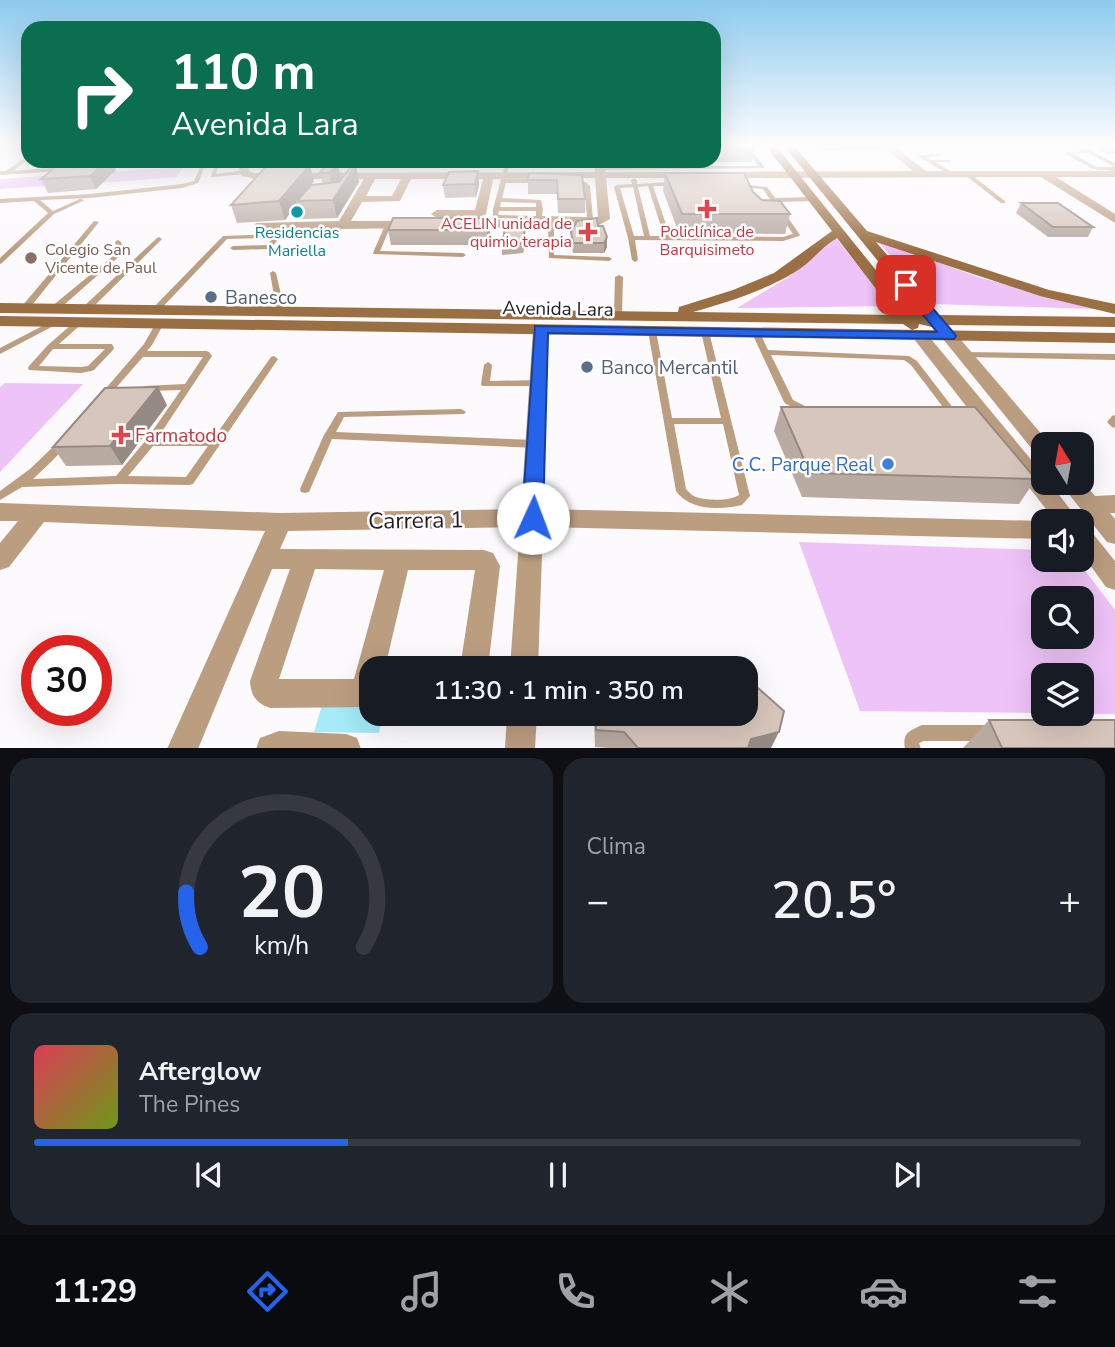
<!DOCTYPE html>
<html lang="es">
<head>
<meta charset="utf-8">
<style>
  body { margin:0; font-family:"Nunito Sans",sans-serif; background:#20242c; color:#f1f3f6; height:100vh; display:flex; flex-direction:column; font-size:26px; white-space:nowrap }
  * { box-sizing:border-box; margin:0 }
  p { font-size:23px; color:#9ea1a6 }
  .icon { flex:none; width:38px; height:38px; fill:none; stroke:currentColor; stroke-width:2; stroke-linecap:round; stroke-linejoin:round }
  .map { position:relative; height:748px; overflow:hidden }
  .sheet { display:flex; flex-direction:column; gap:10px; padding:10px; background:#0d0f14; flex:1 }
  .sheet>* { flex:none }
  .hud { position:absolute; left:21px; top:21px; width:700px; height:147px; border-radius:21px; box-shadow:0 7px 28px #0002; background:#0b6e4f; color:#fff; overflow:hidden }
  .needle { width:46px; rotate:349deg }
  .fabs { position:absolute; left:1031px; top:432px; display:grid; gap:14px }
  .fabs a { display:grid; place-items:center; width:63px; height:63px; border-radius:14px; background:#171b24; box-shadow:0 7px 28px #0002; font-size:35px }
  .speed { position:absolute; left:21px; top:635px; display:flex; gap:14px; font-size:35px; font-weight:700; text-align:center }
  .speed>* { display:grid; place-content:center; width:91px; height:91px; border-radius:50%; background:#171b24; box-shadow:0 7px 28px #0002; line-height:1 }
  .speed .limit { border:10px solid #d22; background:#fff; color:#111 }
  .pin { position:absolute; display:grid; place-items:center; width:60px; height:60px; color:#fff; margin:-30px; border-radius:14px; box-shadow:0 4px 10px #0006 }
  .me { position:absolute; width:77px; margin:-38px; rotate:2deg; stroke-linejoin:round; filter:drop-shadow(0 0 5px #0008) }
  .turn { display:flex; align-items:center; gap:24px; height:147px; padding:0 35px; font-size:32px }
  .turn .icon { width:91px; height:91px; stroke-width:2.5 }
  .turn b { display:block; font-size:49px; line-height:60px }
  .big { font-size:52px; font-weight:600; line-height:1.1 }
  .sheet .widget { flex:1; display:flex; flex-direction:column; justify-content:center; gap:10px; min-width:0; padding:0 24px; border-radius:21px; background:#20242c }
  .sheet .dial { align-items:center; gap:0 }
  .dial svg { height:182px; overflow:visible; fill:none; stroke:#363941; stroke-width:7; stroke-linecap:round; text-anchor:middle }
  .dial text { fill:#f1f3f6; stroke:none }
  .song { display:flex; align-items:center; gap:21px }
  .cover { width:84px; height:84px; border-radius:10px; background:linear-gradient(135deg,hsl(350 70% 55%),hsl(80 70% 35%)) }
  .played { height:7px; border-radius:4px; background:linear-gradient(90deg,#2563eb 30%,#363941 30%) }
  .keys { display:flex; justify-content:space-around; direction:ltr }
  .heat { display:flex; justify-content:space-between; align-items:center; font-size:38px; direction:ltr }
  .sheet .tiles { flex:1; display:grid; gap:10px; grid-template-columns:1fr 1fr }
  .widget:last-child { grid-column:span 2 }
  .trip { position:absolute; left:359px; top:656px; width:399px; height:70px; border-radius:21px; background:#171b24; box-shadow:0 7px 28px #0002; font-weight:600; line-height:70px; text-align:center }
  .menu { display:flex; height:112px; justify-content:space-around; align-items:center; background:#090b0e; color:#9ea1a6 }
  .menu .icon { width:49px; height:49px }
  .menu .on { color:#2563eb }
  .menu b { font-size:32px; color:#f1f3f6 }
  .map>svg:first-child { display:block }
  .green { fill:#eec3f8; fill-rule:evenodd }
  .water { fill:#a5ebf8 }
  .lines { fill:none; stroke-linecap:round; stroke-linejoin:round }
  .lane { fill:#bb9d80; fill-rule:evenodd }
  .street { fill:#bb9d80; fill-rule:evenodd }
  .secondary { fill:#9a6f43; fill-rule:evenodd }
  .wall { fill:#b9aaa2 }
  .shaded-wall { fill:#968b84 }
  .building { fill:#d7c6bc; stroke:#968b84; stroke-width:2 }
  .route { fill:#2563eb; stroke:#184099; stroke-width:2 }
  .health-dot { fill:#e0444e; stroke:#fff; stroke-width:2.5 }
  .culture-dot { fill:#0f9aa8; stroke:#fff; stroke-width:2.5 }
  .education-dot { fill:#8d6e63; stroke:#fff; stroke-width:2.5 }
  .service-dot { fill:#5c6f8a; stroke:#fff; stroke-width:2.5 }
  .shop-dot { fill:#3f7fe0; stroke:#fff; stroke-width:2.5 }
  .labels { text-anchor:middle; stroke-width:5; stroke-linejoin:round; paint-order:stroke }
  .far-health-label { font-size:16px; fill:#be3a42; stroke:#fff; text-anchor:end }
  .far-culture-label { font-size:16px; fill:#0d838f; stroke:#fff }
  .far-education-label { font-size:16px; fill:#785e54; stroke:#fff; text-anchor:start }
  .service-label { font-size:19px; fill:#4e5e75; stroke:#fff; text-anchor:start }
  .street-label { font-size:19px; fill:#231e24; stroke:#fff }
  .health-label { font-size:19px; fill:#be3a42; stroke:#fff; text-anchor:start }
  .shop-label { font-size:19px; fill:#366cbe; stroke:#fff; text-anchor:end }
  .near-street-label { font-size:23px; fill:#231e24; stroke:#fff }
</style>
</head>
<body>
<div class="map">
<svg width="1115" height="749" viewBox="0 0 1115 749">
  <rect width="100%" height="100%" fill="#fdfafd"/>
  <path class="green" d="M 184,167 L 176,177 L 99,183 L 109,172 Z
    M 73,174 L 60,185 L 0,189 L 0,179 Z
    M 835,237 L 891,306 L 737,308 L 790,276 Z
    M 877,240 L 981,278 L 1095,309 L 932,304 Z
    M 5,383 L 83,384 L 0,472 L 0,387 Z
    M 799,542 L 1043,550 L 1043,560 L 1077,560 L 1115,610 L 1115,714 L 1082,714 L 1082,676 L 1043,676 L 1043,713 L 860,711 ZM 1043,598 L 1082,598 L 1082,637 L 1043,637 Z"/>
  <path class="water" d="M 322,705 L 371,705 L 371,714 L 383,714 L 379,733 L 314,732 Z"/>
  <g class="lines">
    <path class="lane" d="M 744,146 L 748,146 L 764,166 L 764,168 L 600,170 L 597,168 L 600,166 L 758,166 Z
      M 814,146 L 824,148 L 947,146 L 945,147 L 823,150 Z
      M 1075,146 L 1081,146 L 1115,163 L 1115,167 L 1088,153 L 1074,154 L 1096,167 L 1115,167 L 1115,171 L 1093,169 L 1066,154 L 1066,152 L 1068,152 L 1083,151 Z
      M 938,154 L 940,155 L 940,156 L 926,157 L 930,160 L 950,160 L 950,162 L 935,162 L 954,173 L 954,175 L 950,175 L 918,156 L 920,155 Z
      M 26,157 L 28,157 L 28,160 L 13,171 L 62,167 L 65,169 L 62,171 L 0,175 L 0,171 L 6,171 Z
      M 164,161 L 192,161 L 190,162 L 104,168 L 101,166 L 104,164 Z
      M 203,161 L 207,161 L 198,183 L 182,188 L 90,198 L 40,200 L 53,211 L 80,199 L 85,200 L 54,214 L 2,263 L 0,264 L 0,258 L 48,213 L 34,201 L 0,203 L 0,199 L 90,194 L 182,184 L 194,181 Z
      M 216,161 L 220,161 L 216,174 L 245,170 L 248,172 L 245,174 L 211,177 Z
      M 506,161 L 510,161 L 506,179 L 539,179 L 542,181 L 539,183 L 506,183 L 502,198 L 541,200 L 543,209 L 542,216 L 587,217 L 584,187 L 580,183 L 571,181 C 577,177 585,181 590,186 L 593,219 L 590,221 L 493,218 L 493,209 ZM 501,202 L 536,203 L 536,207 L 500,207 ZM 499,211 L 536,211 L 536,216 L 498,215 Z
      M 965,173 L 969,173 L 1005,201 L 1005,203 L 1001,203 L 965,175 Z
      M 634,178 L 637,180 L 637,184 L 673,182 L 676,184 L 673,186 L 653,186 L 670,236 L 783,237 L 793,234 L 763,189 L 739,187 L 737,186 L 737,184 L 767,187 L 775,198 L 812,197 L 815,199 L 812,201 L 777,202 L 800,235 L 799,236 L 783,241 L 635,240 L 638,260 L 635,262 L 632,260 L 628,238 L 614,187 L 617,185 L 632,184 L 631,180 ZM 648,186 L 664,236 L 650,236 L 638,187 ZM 633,187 L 644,236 L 634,236 L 620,188 Z
      M 94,221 L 99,222 L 28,310 L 22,310 L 21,308 L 22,306 Z
      M 551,222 L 554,224 L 554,255 L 609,257 L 612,259 L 609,261 L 549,258 L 548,224 Z
      M 388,223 L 391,225 L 380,251 L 463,253 L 466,255 L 463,257 L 374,254 L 373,253 L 385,225 Z
      M 278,234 L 281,236 L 271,248 L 269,249 L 233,250 L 230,248 L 233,246 L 267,245 L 273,238 L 227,239 L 158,312 L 152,312 L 151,310 L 223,236 Z
      M 159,237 L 162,239 L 161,240 L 89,311 L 83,311 L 82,309 L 83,307 L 157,238 Z
      M 118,240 L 121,242 L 124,252 L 123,253 L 57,311 L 51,311 L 50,309 L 51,307 L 118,252 L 115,242 Z
      M 273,271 L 276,273 L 285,312 L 281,314 L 277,312 L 270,273 Z
      M 619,275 L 623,277 L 622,314 L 618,316 L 614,314 L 615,277 Z
      M 78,319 L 84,319 L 85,321 L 59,344 L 112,344 L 114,348 L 113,350 L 94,370 L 91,371 L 81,373 L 29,370 L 28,368 L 29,366 L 48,345 ZM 53,349 L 105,349 L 88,366 L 81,367 L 39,366 Z
      M 54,320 L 60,320 L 61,322 L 0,354 L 0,348 Z
      M 157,321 L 163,321 L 164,323 L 152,345 L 147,351 L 206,351 L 209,352 L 212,356 L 157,439 L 213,439 L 271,357 L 274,356 L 278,359 L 193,484 L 189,485 L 119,484 L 22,487 L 0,500 L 0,491 L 30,469 L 59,441 L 67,441 L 68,443 L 67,445 L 52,461 L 33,479 L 116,476 L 146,440 L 181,390 L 147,391 L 144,390 L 143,388 L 144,386 L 185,384 L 203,357 L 143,357 L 107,398 L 101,398 L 99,396 L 101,394 L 144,344 ZM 153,446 L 208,446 L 186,477 L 128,476 Z
      M 649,329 L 655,329 L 656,331 L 672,418 L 721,418 L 701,332 L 705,330 L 709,332 L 750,496 L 742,505 C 720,510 690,511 676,491 L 648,331 ZM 674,424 L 723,424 L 739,495 C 729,501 708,501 696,497 C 691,495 690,493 686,489 Z
      M 753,331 L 759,331 L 768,350 L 909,356 L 917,361 L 957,413 L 952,416 L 949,415 L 911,365 L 904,360 L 771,355 L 793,400 L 809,408 L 811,410 L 809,412 L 803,412 L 786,404 L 784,402 L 752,333 Z
      M 964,352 L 1115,354 L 1115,360 L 961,357 L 960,355 Z
      M 488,362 L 492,365 L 490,381 L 538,380 L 542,383 L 538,386 L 482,386 L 481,384 L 484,365 Z
      M 461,409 L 466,412 L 464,414 L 344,417 L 336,432 L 536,440 L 540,442 L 541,444 L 540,446 L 536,448 L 332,439 L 309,492 L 305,493 L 301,492 L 300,489 L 324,435 L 338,412 Z
      M 1115,415 L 1115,428 L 1112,427 L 1107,422 L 1112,416 Z
      M 922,725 L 986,725 L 991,728 L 994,733 L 991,738 L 986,741 L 924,741 L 919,743 L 921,749 L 905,749 C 902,733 909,731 922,725 Z"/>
    <path class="street" d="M 883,146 L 894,146 L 926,171 L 1115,171 L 1115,177 L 1056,177 L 1115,214 L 1115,223 L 1041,177 L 723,178 L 718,175 L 723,172 L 913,171 Z
      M 235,161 L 245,161 L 250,172 L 256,173 L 595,172 L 594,161 L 604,161 L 605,172 L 688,172 L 693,175 L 688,178 L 606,178 L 610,219 L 597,226 L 467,228 L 461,224 L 467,220 L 595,218 L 598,217 L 595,178 L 493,179 L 486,214 L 480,218 L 437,218 L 431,214 L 437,210 L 475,210 L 483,179 L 411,179 L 400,201 L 362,202 L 351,221 L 414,221 L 420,225 L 418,228 L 260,230 L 254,226 L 256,223 L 339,221 L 364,179 L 256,179 L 242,176 ZM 375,179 L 401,179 L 392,196 L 366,196 Z
      M 541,324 L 549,329 L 543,509 L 1043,521 L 1045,522 L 1043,522 L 1043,539 L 543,527 L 538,668 L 510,668 L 520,527 L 288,531 L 280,549 L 484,550 L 493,553 L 500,566 L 488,668 L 460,668 L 475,570 L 408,570 L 385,668 L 371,668 L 371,707 L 270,708 C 256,703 251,696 250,681 L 290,569 L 272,569 L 198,749 L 167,749 L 265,531 L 44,522 L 9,567 L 0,570 L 0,543 L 18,521 L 0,521 L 0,503 L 280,513 L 521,509 L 533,329 ZM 315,569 L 384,570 L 354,679 L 279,679 Z
      M 920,331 L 926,333 L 1043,474 L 1043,483 L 1050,483 L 1080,522 L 1056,522 L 914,339 L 912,336 L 914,333 Z
      M 949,331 L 955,333 L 1050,444 L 1043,444 L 1043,456 L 1036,454 L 943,339 L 941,336 L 943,333 Z
      M 1082,481 L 1095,496 L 1115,495 L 1115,513 L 1110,513 L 1115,519 L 1115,544 L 1107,542 L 1060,483 L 1082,483 Z
      M 1082,527 L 1090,530 L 1115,561 L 1115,590 L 1106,587 L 1082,554 Z
      M 507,714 L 537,714 L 535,749 L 505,749 Z
      M 279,731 L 346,734 L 357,738 L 361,749 L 256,749 L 260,738 Z"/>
    <path class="secondary" d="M 766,146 L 776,146 L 912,315 L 922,315 L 784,146 L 794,146 L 867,231 L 1049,290 L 1115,304 L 1115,314 L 1040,296 L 876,242 L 939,315 L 1115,317 L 1115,327 L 944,325 L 937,328 L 919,324 L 918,328 L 912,330 L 903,324 L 0,313 L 0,303 L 678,312 L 679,307 L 733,290 L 774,273 L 832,231 ZM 837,238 L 896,315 L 693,312 C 728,302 764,291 795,272 C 811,263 821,247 837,238 Z
      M 0,316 L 1115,333 L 1115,343 L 0,326 Z"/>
  </g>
  <path class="wall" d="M 714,146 L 755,146 L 752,162 L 614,162 L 613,161 L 714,161 Z
    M 1092,146 L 1115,146 L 1115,154 L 1107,154 Z
    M 392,161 L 432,161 L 429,168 L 393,168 Z
    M 536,161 L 576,161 L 576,166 L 536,166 Z
    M 327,164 L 341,180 L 356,165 L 359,182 L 337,218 L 302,219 L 297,203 L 285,220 L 237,223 L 231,205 L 314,181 L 309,187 L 323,184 L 320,173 Z
    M 116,170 L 96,189 L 48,193 L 41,179 Z
    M 478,171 L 479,185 L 476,197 L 445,198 L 443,185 Z
    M 665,173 L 753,192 L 762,200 L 790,214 L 785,234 L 679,233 L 663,191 Z
    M 582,175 L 585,199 L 585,213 L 558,213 L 557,194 L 528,194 L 528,180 Z
    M 1021,203 L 1093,227 L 1088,237 L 1048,237 L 1016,213 Z
    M 489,218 L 490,233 L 488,245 L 391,245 L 388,230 Z
    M 598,226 L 607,237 L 607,247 L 604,253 L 573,253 L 571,242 L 571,232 Z
    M 525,239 L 523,253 L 502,255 L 502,245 Z
    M 167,405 L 122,465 L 66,466 L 53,447 Z
    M 781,407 L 1036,479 L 1019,504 L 802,497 L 774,431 Z
    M 594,714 L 746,714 L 771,748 L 609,748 L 595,747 Z
    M 989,720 L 1115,748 L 963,748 Z"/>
  <path class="shaded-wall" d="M 106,161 L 112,161 L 116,170 L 96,189 L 90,176 Z
    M 338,164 L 342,182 L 333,190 L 329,173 Z
    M 310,165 L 314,181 L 299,201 L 297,201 L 297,203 L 285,220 L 279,201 Z
    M 356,165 L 359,182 L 337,218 L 333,200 Z
    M 478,171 L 479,185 L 476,197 L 475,184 Z
    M 489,218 L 490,233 L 488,245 L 487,230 Z
    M 525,229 L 525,239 L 523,253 L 523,243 Z
    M 607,237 L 607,247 L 604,253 L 604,243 Z
    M 158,387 L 167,405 L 122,465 L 110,446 Z
    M 779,732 L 771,748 L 747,748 L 751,739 Z"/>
  <path class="building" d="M 63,161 L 106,161 L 90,176 L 41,179 Z
    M 268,164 L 310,165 L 279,201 L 231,205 Z
    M 327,164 L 338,164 L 329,173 L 320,173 Z
    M 352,165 L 356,165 L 333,200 L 297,201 L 311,185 L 339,182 Z
    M 478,171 L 475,184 L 443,185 L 449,172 Z
    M 529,173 L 582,175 L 585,199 L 558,199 L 557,180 L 528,180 Z
    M 665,173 L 744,173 L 753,192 L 762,200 L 780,201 L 790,214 L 682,214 Z
    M 1021,203 L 1058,203 L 1093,227 L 1053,227 Z
    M 393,218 L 489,218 L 487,230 L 388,230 Z
    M 597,218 L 598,226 L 603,226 L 607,237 L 604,243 L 573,243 L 571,232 L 577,221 Z
    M 505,229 L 525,229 L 523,243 L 502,245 Z
    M 158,387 L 110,446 L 53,447 L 105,388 Z
    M 781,407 L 975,407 L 1036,479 L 810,473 Z
    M 758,688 L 784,711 L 779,732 L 751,739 L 748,748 L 638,748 L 624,732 L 596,730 L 596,714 L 746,714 L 746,689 Z
    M 989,720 L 1115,720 L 1115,748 L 1002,748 Z"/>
  <linearGradient id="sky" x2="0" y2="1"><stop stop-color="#8dcaee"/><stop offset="0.58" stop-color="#fefdfe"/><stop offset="1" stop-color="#fefdfe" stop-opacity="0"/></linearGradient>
  <rect width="1115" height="251" fill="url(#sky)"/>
  <path class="route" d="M 906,281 L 910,282 L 954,333 L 956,336 L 954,339 L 548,333 L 543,518 L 540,523 L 533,526 L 525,523 L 522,518 L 535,326 L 937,332 L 899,285 Z"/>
  <g class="health-dot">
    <path d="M703.5 198.5h7v7h7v7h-7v7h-7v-7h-7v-7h7z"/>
    <path d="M584.5 221.5h7v7h7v7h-7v7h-7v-7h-7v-7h7z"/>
    <path d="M117.5 424.5h7v7h7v7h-7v7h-7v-7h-7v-7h7z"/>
  </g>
  <circle class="culture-dot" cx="297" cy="212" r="7"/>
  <circle class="education-dot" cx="31" cy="258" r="7"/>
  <g class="service-dot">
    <circle cx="211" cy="297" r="7"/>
    <circle cx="587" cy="367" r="7"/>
  </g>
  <circle class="shop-dot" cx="888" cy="464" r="7"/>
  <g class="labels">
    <g class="far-health-label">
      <text x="572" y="229">ACELIN unidad de<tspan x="572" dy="18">quimio terapia</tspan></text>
      <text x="707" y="237" text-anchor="middle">Policlínica de<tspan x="707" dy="18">Barquisimeto</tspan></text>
    </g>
    <g class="far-culture-label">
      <text x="297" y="238">Residencias<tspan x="297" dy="18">Mariella</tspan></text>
    </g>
    <g class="far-education-label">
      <text x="45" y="255">Colegio San<tspan x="45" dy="18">Vicente de Paul</tspan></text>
    </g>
    <g class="service-label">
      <text x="225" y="304">Banesco</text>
      <text x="601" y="374">Banco Mercantil</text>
    </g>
    <g class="street-label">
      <text transform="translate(558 308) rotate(1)" y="7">Avenida Lara</text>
    </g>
    <g class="health-label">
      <text x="135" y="442">Farmatodo</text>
    </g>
    <g class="shop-label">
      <text x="874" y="471">C.C. Parque Real</text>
    </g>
    <g class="near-street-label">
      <text transform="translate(416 520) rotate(-1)" y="8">Carrera 1</text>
    </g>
  </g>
</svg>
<div class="fabs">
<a><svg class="needle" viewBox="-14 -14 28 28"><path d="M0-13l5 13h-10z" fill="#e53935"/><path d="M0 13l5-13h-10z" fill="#9ea1a6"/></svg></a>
<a><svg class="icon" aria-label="sound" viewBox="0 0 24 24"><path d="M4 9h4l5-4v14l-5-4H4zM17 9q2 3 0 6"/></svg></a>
<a><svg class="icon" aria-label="search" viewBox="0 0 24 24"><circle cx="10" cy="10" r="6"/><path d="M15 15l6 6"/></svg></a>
<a><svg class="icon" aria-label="layers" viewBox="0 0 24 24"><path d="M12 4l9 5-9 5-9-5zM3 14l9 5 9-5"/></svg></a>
</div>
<div class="speed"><div class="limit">30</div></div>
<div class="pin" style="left:906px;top:285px;background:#d93025"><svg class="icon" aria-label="arrive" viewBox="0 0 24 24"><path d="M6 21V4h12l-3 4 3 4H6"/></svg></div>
<svg class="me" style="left:533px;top:518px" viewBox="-20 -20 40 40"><circle r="19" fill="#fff"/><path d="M0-13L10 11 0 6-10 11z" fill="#2563eb"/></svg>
<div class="trip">11:30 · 1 min · 350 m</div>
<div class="hud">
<div class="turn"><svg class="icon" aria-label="right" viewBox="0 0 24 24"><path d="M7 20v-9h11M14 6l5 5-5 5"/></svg><div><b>110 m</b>Avenida Lara</div></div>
</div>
</div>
<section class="sheet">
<div class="tiles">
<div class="widget dial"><svg viewBox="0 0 100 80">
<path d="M14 69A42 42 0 1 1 86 69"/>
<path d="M14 69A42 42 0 0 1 8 45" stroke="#2563eb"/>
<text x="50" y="56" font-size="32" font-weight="700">20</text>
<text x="50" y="72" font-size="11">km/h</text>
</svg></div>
<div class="widget"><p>Clima</p>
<div class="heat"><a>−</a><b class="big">20.5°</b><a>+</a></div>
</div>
<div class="widget">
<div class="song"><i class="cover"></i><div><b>Afterglow</b><p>The Pines</p></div></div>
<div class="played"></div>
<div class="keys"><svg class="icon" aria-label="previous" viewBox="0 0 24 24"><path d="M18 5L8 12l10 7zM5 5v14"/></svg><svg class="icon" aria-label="pause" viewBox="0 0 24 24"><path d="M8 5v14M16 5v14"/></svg><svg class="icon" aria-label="next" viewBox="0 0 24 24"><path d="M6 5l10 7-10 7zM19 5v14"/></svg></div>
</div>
</div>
</section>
<nav class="menu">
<b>11:29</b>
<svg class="icon on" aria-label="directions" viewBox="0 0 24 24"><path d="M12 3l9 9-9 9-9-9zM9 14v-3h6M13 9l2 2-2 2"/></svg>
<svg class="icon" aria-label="music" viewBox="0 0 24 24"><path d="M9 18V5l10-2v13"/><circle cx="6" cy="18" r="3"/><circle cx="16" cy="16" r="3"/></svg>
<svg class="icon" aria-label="phone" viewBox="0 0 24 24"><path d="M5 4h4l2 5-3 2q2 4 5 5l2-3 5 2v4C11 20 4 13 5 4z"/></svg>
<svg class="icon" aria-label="climate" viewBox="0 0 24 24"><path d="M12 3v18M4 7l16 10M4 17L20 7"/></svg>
<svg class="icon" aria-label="car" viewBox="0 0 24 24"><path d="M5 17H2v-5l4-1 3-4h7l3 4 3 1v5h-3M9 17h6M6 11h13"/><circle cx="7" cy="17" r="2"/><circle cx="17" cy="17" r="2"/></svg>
<svg class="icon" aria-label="filters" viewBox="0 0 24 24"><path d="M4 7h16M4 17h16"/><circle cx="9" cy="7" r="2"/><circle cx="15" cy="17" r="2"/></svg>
</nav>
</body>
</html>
